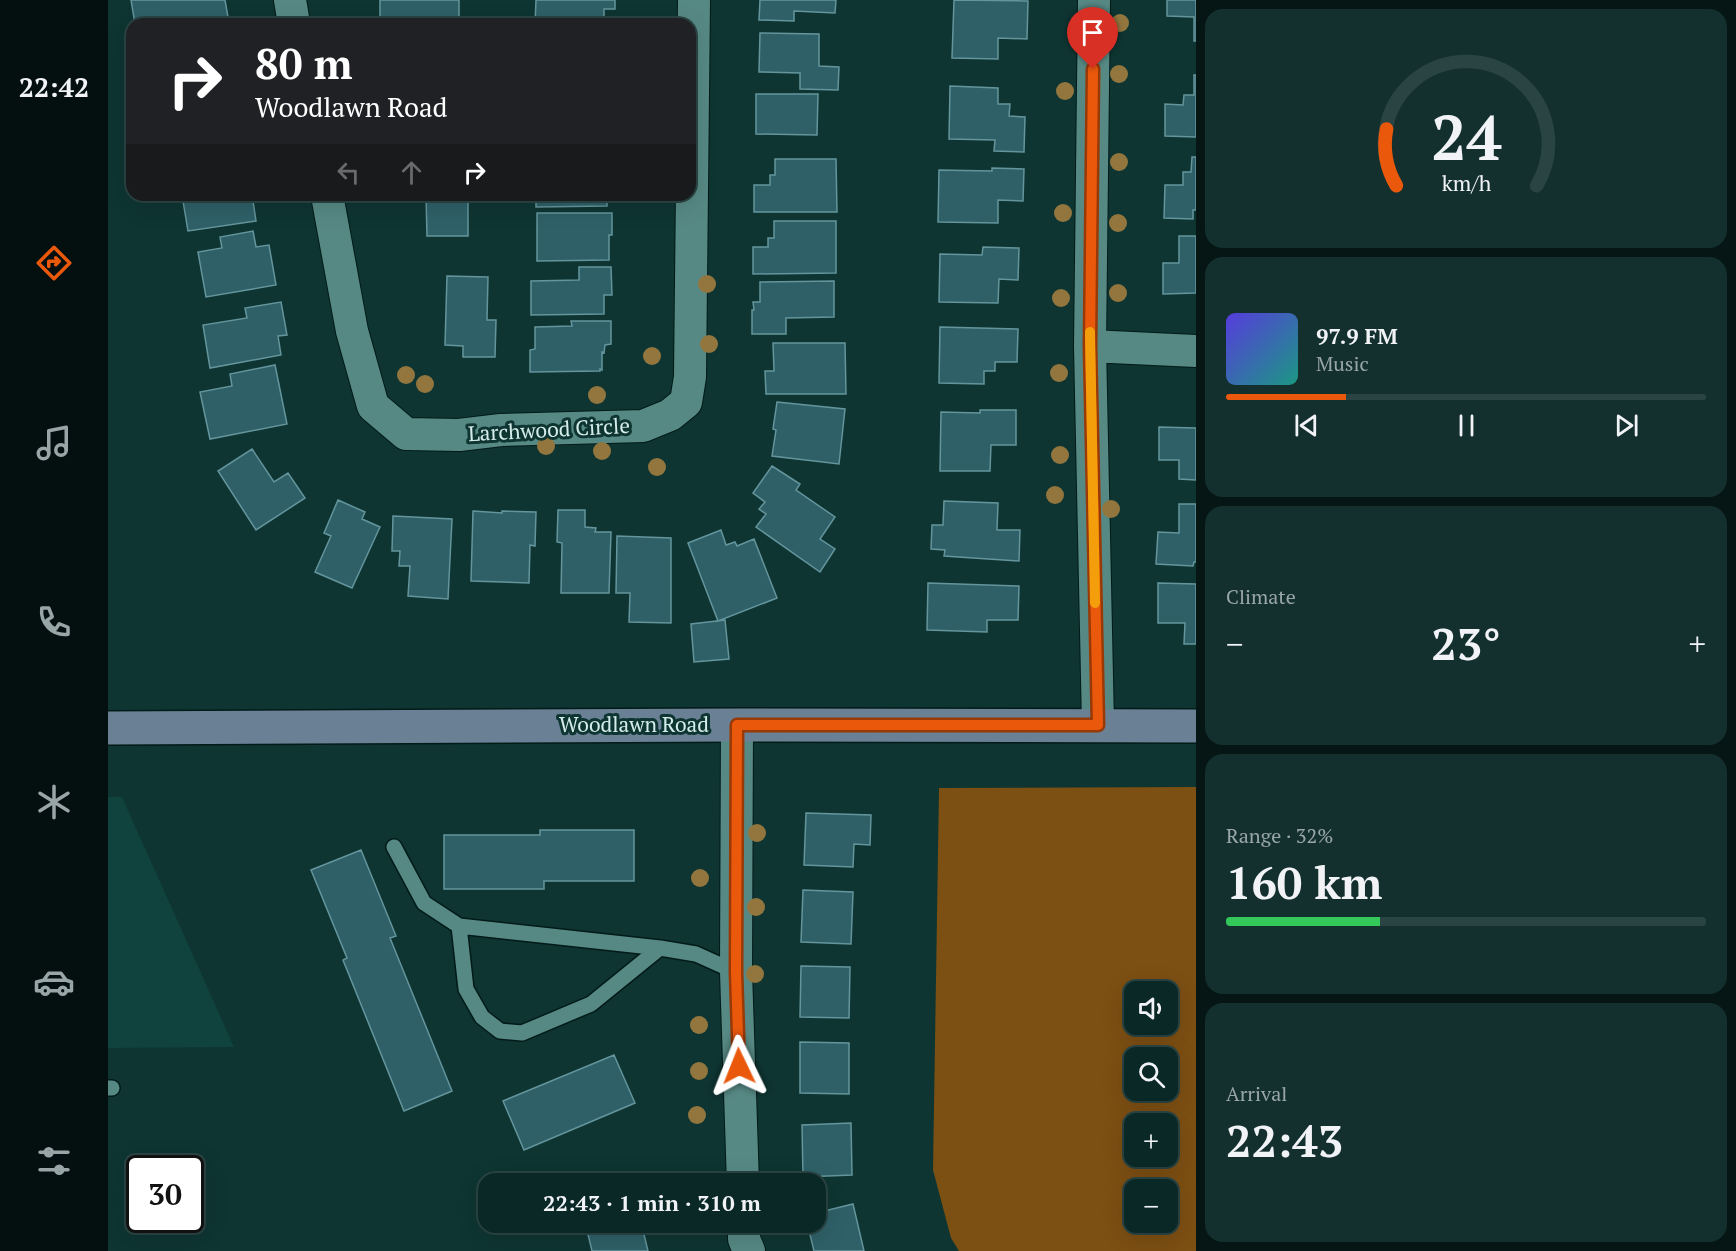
<!DOCTYPE html>
<html lang="en">
<head>
<meta charset="utf-8">
<style>
  body { margin:0; font-family:"PT Serif",serif; background:#13302e; color:#f1f3f6; height:100vh; display:flex; flex-direction:column; font-size:22px; white-space:nowrap }
  * { box-sizing:border-box; margin:0 }
  p { font-size:20px; color:#99a6a7 }
  .icon { flex:none; width:33px; height:33px; fill:none; stroke:currentColor; stroke-width:2; stroke-linecap:round; stroke-linejoin:round }
  .map { position:relative; flex:1; overflow:hidden }
  .side { display:flex; flex-direction:column; gap:9px; padding:9px; background:#061615; width:540px }
  .side>* { flex:none }
  .hud { position:absolute; left:18px; top:18px; width:570px; height:183px; border-radius:18px; box-shadow:0 6px 24px #0002,0 0 0 2px #2a4443; background:#202124; color:#fff; overflow:hidden }
  .tools { position:absolute; left:1016px; top:981px; display:grid; gap:12px }
  .tools a { display:grid; place-items:center; width:54px; height:54px; border-radius:12px; background:#0a2826; box-shadow:0 6px 24px #0002,0 0 0 2px #2a4443; font-size:30px }
  .speed { position:absolute; left:18px; top:1155px; display:flex; gap:12px; font-size:30px; font-weight:700; text-align:center }
  .speed>* { display:grid; place-content:center; width:78px; height:78px; border-radius:50%; background:#0a2826; box-shadow:0 6px 24px #0002,0 0 0 2px #2a4443; line-height:1 }
  .speed .limit { border:3px solid #111; border-radius:9px; background:#fff; color:#111 }
  .pin { position:absolute; display:grid; place-items:center; width:51px; height:51px; color:#fff; margin:-62px -26px; border-radius:50% 50% 50% 0; rotate:-45deg; box-shadow:0 0 6px #0007 }
  .pin .icon { rotate:45deg }
  .me { position:absolute; width:66px; margin:-33px; rotate:358deg; stroke-linejoin:round; filter:drop-shadow(0 0 4px #0008) }
  .turn { display:flex; align-items:center; gap:21px; height:126px; padding:0 30px; font-size:27px }
  .turn .icon { width:78px; height:78px; stroke-width:2.5 }
  .turn b { display:block; font-size:42px; line-height:51px }
  .lanes { display:flex; align-items:center; height:57px; padding:0 30px; background:#0003; justify-content:center; gap:30px; direction:ltr }
  .lanes .off { opacity:.35 }
  .big { font-size:45px; font-weight:600; line-height:1.1 }
  .side .card { flex:1; display:flex; flex-direction:column; justify-content:center; gap:9px; min-width:0; padding:0 21px; border-radius:18px; background:#13302e }
  .side .dial { align-items:center; gap:0 }
  .dial svg { height:156px; overflow:visible; fill:none; stroke:#2a4443; stroke-width:7; stroke-linecap:round; text-anchor:middle }
  .dial text { fill:#f1f3f6; stroke:none }
  .song { display:flex; align-items:center; gap:18px }
  .cover { width:72px; height:72px; border-radius:9px; background:linear-gradient(135deg,hsl(250 70% 55%),hsl(170 70% 35%)) }
  .played { height:6px; border-radius:3px; background:linear-gradient(90deg,#ea580c 25%,#2a4443 25%) }
  .keys { display:flex; justify-content:space-around; direction:ltr }
  .heat { display:flex; justify-content:space-between; align-items:center; font-size:33px; direction:ltr }
  .charge { height:9px; border-radius:4px; background:linear-gradient(90deg,#34c759 32%,#2a4443 0) }
  .trip { position:absolute; left:370px; top:1173px; width:348px; height:60px; border-radius:18px; background:#0a2826; box-shadow:0 6px 24px #0002,0 0 0 2px #2a4443; font-weight:600; line-height:60px; text-align:center }
  main { display:flex; flex:1; min-height:0 }
  .tab-bar { display:flex; flex-direction:column; width:108px; justify-content:space-around; align-items:center; background:#04100f; color:#99a6a7 }
  .tab-bar .icon { width:42px; height:42px }
  .tab-bar .active { color:#ea580c }
  .tab-bar b { font-size:27px; color:#f1f3f6 }
  .map>svg:first-child { display:block }
  .built { fill:#10423e }
  .forest { fill:#7c4f13; fill-rule:evenodd }
  .building { fill:#2f6068; stroke:#64959d; stroke-width:1.5 }
  .lines { fill:none; stroke-linecap:round; stroke-linejoin:round }
  .lane-casing { stroke:#021b19; stroke-width:18 }
  .street-casing { stroke:#021b19; stroke-width:34 }
  .secondary-casing { stroke:#021b19; stroke-width:36 }
  .lane { stroke:#578984; stroke-width:15 }
  .street { stroke:#578984; stroke-width:32 }
  .secondary { stroke:#6a8195; stroke-width:33 }
  .tree { fill:#92763e }
  .route-casing { stroke:#983908; stroke-width:15 }
  .route { stroke:#ea580c; stroke-width:10 }
  .slow { stroke:#f59e0b; stroke-width:10 }
  .labels { text-anchor:middle; stroke-width:6; stroke-linejoin:round; paint-order:stroke }
  .street-label { font-size:21px; fill:#d4edea; stroke:#0e3532 }
</style>
</head>
<body>
<main>
<nav class="tab-bar">
<b>22:42</b>
<svg class="icon active" aria-label="directions" viewBox="0 0 24 24"><path d="M12 3l9 9-9 9-9-9zM9 14v-3h6M13 9l2 2-2 2"/></svg>
<svg class="icon" aria-label="music" viewBox="0 0 24 24"><path d="M9 18V5l10-2v13"/><circle cx="6" cy="18" r="3"/><circle cx="16" cy="16" r="3"/></svg>
<svg class="icon" aria-label="phone" viewBox="0 0 24 24"><path d="M5 4h4l2 5-3 2q2 4 5 5l2-3 5 2v4C11 20 4 13 5 4z"/></svg>
<svg class="icon" aria-label="climate" viewBox="0 0 24 24"><path d="M12 3v18M4 7l16 10M4 17L20 7"/></svg>
<svg class="icon" aria-label="car" viewBox="0 0 24 24"><path d="M5 17H2v-5l4-1 3-4h7l3 4 3 1v5h-3M9 17h6M6 11h13"/><circle cx="7" cy="17" r="2"/><circle cx="17" cy="17" r="2"/></svg>
<svg class="icon" aria-label="filters" viewBox="0 0 24 24"><path d="M4 7h16M4 17h16"/><circle cx="9" cy="7" r="2"/><circle cx="15" cy="17" r="2"/></svg>
</nav>
<div class="map">
<svg width="1088" height="1251" viewBox="0 0 1088 1251">
  <rect width="100%" height="100%" fill="#0e3532"/>
  <path class="built" d="M 0,797 L 14,797 L 126,1047 L 0,1048 Z"/>
  <path class="forest" d="M 1088,787 L 1088,1251 L 851,1251 L 843,1238 L 825,1170 L 831,788 ZM 1026,992 L 1059,992 L 1059,1024 L 1026,1024 ZM 1026,1058 L 1059,1058 L 1059,1090 L 1026,1090 ZM 1026,1124 L 1059,1124 L 1059,1156 L 1026,1156 ZM 1026,1190 L 1059,1190 L 1059,1222 L 1026,1222 Z"/>
  <path class="building" d="M 23,0 L 117,0 L 120,17 L 73,24 L 27,24 Z
    M 272,0 L 351,0 L 351,20 L 306,20 L 307,24 L 272,24 Z
    M 428,0 L 507,0 L 507,9 L 496,9 L 496,24 L 427,24 Z
    M 652,0 L 728,0 L 727,13 L 686,11 L 686,21 L 651,20 Z
    M 846,0 L 920,1 L 919,39 L 890,38 L 890,59 L 844,58 Z
    M 1059,0 L 1088,0 L 1088,41 L 1086,41 L 1086,17 L 1059,16 Z
    M 652,33 L 711,34 L 711,66 L 731,67 L 730,90 L 692,89 L 692,73 L 651,72 Z
    M 1086,75 L 1088,75 L 1088,137 L 1057,136 L 1057,104 L 1075,105 L 1076,95 L 1086,95 Z
    M 842,86 L 890,88 L 890,104 L 902,104 L 901,116 L 917,117 L 916,152 L 886,151 L 887,140 L 841,139 Z
    M 648,94 L 710,94 L 709,135 L 648,134 Z
    M 1084,157 L 1088,157 L 1088,210 L 1085,210 L 1085,219 L 1056,218 L 1057,185 L 1075,185 L 1075,172 L 1083,172 Z
    M 667,159 L 728,159 L 729,212 L 646,212 L 646,185 L 662,185 L 662,175 L 667,175 Z
    M 884,168 L 916,169 L 915,201 L 890,200 L 890,223 L 830,222 L 831,170 L 884,171 Z
    M 74,195 L 151,195 L 152,200 L 145,201 L 148,221 L 80,231 Z
    M 318,195 L 360,195 L 360,236 L 319,236 Z
    M 428,195 L 499,195 L 499,206 L 428,207 Z
    M 429,213 L 504,213 L 504,235 L 501,235 L 501,260 L 429,261 Z
    M 666,221 L 728,221 L 728,273 L 645,274 L 645,247 L 660,247 L 660,238 L 666,238 Z
    M 145,231 L 148,247 L 161,245 L 168,285 L 98,297 L 90,252 L 114,248 L 112,237 Z
    M 1071,236 L 1088,236 L 1088,293 L 1055,294 L 1055,263 L 1071,263 Z
    M 875,247 L 911,248 L 910,280 L 891,279 L 890,303 L 831,302 L 832,254 L 874,255 Z
    M 471,267 L 503,267 L 504,295 L 496,295 L 496,314 L 423,315 L 423,281 L 471,280 Z
    M 339,276 L 380,277 L 379,320 L 388,320 L 387,357 L 355,357 L 355,346 L 337,345 Z
    M 726,281 L 726,317 L 678,318 L 678,334 L 644,334 L 644,310 L 646,310 L 645,302 L 652,302 L 652,282 Z
    M 173,302 L 179,335 L 170,336 L 173,355 L 102,368 L 95,325 L 139,318 L 137,308 Z
    M 463,321 L 503,321 L 503,344 L 497,345 L 496,353 L 494,352 L 494,370 L 492,369 L 492,371 L 422,372 L 422,350 L 427,349 L 427,327 L 464,326 Z
    M 832,327 L 910,329 L 909,362 L 887,362 L 887,371 L 876,371 L 876,384 L 831,383 Z
    M 665,343 L 737,343 L 738,394 L 658,394 L 657,371 L 666,371 Z
    M 167,365 L 179,424 L 102,439 L 92,392 L 124,386 L 122,374 Z
    M 669,402 L 737,409 L 731,464 L 664,456 L 668,430 L 665,429 Z
    M 872,410 L 908,410 L 908,445 L 883,445 L 882,471 L 832,471 L 833,412 L 872,413 Z
    M 1051,427 L 1088,428 L 1088,480 L 1071,479 L 1071,460 L 1051,460 Z
    M 144,449 L 166,482 L 180,473 L 197,498 L 148,530 L 110,471 Z
    M 664,466 L 692,484 L 688,490 L 727,517 L 712,539 L 727,549 L 712,572 L 648,527 L 658,514 L 651,509 L 657,502 L 645,493 Z
    M 230,500 L 257,512 L 254,519 L 272,527 L 244,588 L 207,572 L 223,536 L 216,533 Z
    M 836,501 L 890,503 L 889,530 L 912,530 L 911,561 L 836,556 L 837,550 L 823,549 L 824,525 L 835,525 Z
    M 1071,504 L 1088,504 L 1088,562 L 1086,562 L 1085,566 L 1048,564 L 1050,532 L 1071,533 Z
    M 450,510 L 477,510 L 477,527 L 488,528 L 487,532 L 503,532 L 501,593 L 453,593 L 454,543 L 449,542 Z
    M 365,511 L 394,513 L 394,511 L 428,512 L 427,546 L 422,545 L 421,583 L 363,581 Z
    M 285,516 L 344,519 L 340,599 L 300,596 L 302,566 L 291,566 L 292,551 L 284,551 Z
    M 613,530 L 618,545 L 627,542 L 629,546 L 646,539 L 669,598 L 610,621 L 580,543 Z
    M 509,536 L 563,538 L 563,623 L 521,622 L 522,593 L 508,593 Z
    M 820,583 L 911,586 L 910,620 L 879,620 L 879,632 L 819,630 Z
    M 1050,583 L 1088,584 L 1088,644 L 1076,644 L 1077,623 L 1050,623 Z
    M 617,620 L 621,659 L 586,662 L 583,624 Z
    M 698,813 L 763,815 L 762,845 L 746,844 L 745,867 L 696,865 Z
    M 432,830 L 526,830 L 526,881 L 436,881 L 436,889 L 336,889 L 336,835 L 432,835 Z
    M 253,850 L 288,936 L 282,938 L 344,1091 L 296,1111 L 235,960 L 239,958 L 203,870 Z
    M 695,890 L 745,892 L 743,944 L 693,942 Z
    M 693,966 L 742,967 L 741,1018 L 692,1017 Z
    M 692,1042 L 741,1043 L 741,1094 L 692,1093 Z
    M 506,1055 L 527,1103 L 416,1150 L 395,1101 Z
    M 743,1123 L 744,1175 L 695,1177 L 694,1125 Z
    M 745,1204 L 756,1251 L 706,1251 L 699,1222 L 708,1222 L 708,1213 Z
    M 477,1222 L 533,1222 L 540,1251 L 484,1251 Z"/>
  <g class="lines">
    <g class="lane-casing">
      <path id="lane" d="M 286,847 L 316,903 L 351,926 L 552,948 L 588,954 L 628,972
        M 351,926 L 358,989 L 374,1017 L 392,1031 L 414,1033 L 483,1004 L 552,948
        M 0,1088 L 4,1088"/>
    </g>
    <g class="street-casing">
      <path id="street" d="M 182,0 L 186,24
        M 986,0 L 982,346 L 990,725
        M 219,195 L 244,331 L 265,406 L 298,434 L 351,435 L 393,430 L 535,426 L 562,415 L 578,402 L 582,377 L 586,0
        M 982,346 L 1088,351
        M 629,725 L 628,972 L 635,1184
        M 636,1222 L 636,1239 L 641,1251"/>
    </g>
    <g class="secondary-casing">
      <path id="secondary" d="M 0,728 L 629,725 L 1088,726"/>
    </g>
    <use href="#lane" class="lane"/>
    <use href="#street" class="street"/>
    <use href="#secondary" class="secondary"/>
  </g>
  <g class="tree">
    <circle cx="1012" cy="23" r="9"/>
    <circle cx="1011" cy="74" r="9"/>
    <circle cx="957" cy="91" r="9"/>
    <circle cx="1011" cy="162" r="9"/>
    <circle cx="955" cy="213" r="9"/>
    <circle cx="1010" cy="223" r="9"/>
    <circle cx="599" cy="284" r="9"/>
    <circle cx="1010" cy="293" r="9"/>
    <circle cx="953" cy="298" r="9"/>
    <circle cx="601" cy="344" r="9"/>
    <circle cx="544" cy="356" r="9"/>
    <circle cx="951" cy="373" r="9"/>
    <circle cx="298" cy="375" r="9"/>
    <circle cx="317" cy="384" r="9"/>
    <circle cx="489" cy="395" r="9"/>
    <circle cx="438" cy="446" r="9"/>
    <circle cx="494" cy="451" r="9"/>
    <circle cx="952" cy="455" r="9"/>
    <circle cx="549" cy="467" r="9"/>
    <circle cx="947" cy="495" r="9"/>
    <circle cx="1003" cy="509" r="9"/>
    <circle cx="649" cy="833" r="9"/>
    <circle cx="592" cy="878" r="9"/>
    <circle cx="648" cy="907" r="9"/>
    <circle cx="647" cy="974" r="9"/>
    <circle cx="591" cy="1025" r="9"/>
    <circle cx="591" cy="1071" r="9"/>
    <circle cx="589" cy="1115" r="9"/>
  </g>
  <g class="lines">
    <g class="route-casing">
      <path id="route" d="M 631,1066 L 628,972 L 629,725 L 990,725 L 982,346 L 985,69"/>
    </g>
    <use href="#route" class="route"/>
    <path class="slow" d="M 982,332 L 987,603"/>
  </g>
  <g class="labels">
    <g class="street-label">
      <text transform="translate(441 430) rotate(-3)" y="7">Larchwood Circle</text>
      <text x="526" y="732">Woodlawn Road</text>
    </g>
  </g>
</svg>
<div class="tools">
<a><svg class="icon" aria-label="sound" viewBox="0 0 24 24"><path d="M4 9h4l5-4v14l-5-4H4zM17 9q2 3 0 6"/></svg></a>
<a><svg class="icon" aria-label="search" viewBox="0 0 24 24"><circle cx="10" cy="10" r="6"/><path d="M15 15l6 6"/></svg></a>
<a>+</a>
<a>−</a>
</div>
<div class="speed"><div class="limit">30</div></div>
<div class="pin" style="left:985px;top:69px;background:#d93025"><svg class="icon" aria-label="arrive" viewBox="0 0 24 24"><path d="M6 21V4h12l-3 4 3 4H6"/></svg></div>
<svg class="me" style="left:631px;top:1066px" viewBox="-20 -20 40 40"><path d="M0-17L14 15 0 8-14 15z" fill="#ea580c" stroke="#fff" stroke-width="4"/></svg>
<div class="trip">22:43 · 1 min · 310 m</div>
<div class="hud">
<div class="turn"><svg class="icon" aria-label="right" viewBox="0 0 24 24"><path d="M7 20v-9h11M14 6l5 5-5 5"/></svg><div><b>80 m</b>Woodlawn Road</div></div>
<div class="lanes"><svg class="icon off" aria-label="left" viewBox="0 0 24 24"><path d="M17 20v-9H6M10 6l-5 5 5 5"/></svg><svg class="icon off" aria-label="ahead" viewBox="0 0 24 24"><path d="M12 20V5M6 11l6-6 6 6"/></svg><svg class="icon" aria-label="right" viewBox="0 0 24 24"><path d="M7 20v-9h11M14 6l5 5-5 5"/></svg></div>
</div>
</div>
<section class="side">
<div class="card dial"><svg viewBox="0 0 100 80">
<path d="M14 69A42 42 0 1 1 86 69"/>
<path d="M14 69A42 42 0 0 1 9 40" stroke="#ea580c"/>
<text x="50" y="56" font-size="32" font-weight="700">24</text>
<text x="50" y="72" font-size="11">km/h</text>
</svg></div>
<div class="card">
<div class="song"><i class="cover"></i><div><b>97.9 FM</b><p>Music</p></div></div>
<div class="played"></div>
<div class="keys"><svg class="icon" aria-label="previous" viewBox="0 0 24 24"><path d="M18 5L8 12l10 7zM5 5v14"/></svg><svg class="icon" aria-label="pause" viewBox="0 0 24 24"><path d="M8 5v14M16 5v14"/></svg><svg class="icon" aria-label="next" viewBox="0 0 24 24"><path d="M6 5l10 7-10 7zM19 5v14"/></svg></div>
</div>
<div class="card"><p>Climate</p>
<div class="heat"><a>−</a><b class="big">23°</b><a>+</a></div>
</div>
<div class="card"><p>Range · 32%</p><b class="big">160 km</b><div class="charge"></div></div>
<div class="card"><p>Arrival</p><b class="big">22:43</b></div>
</section>
</main>
</body>
</html>
